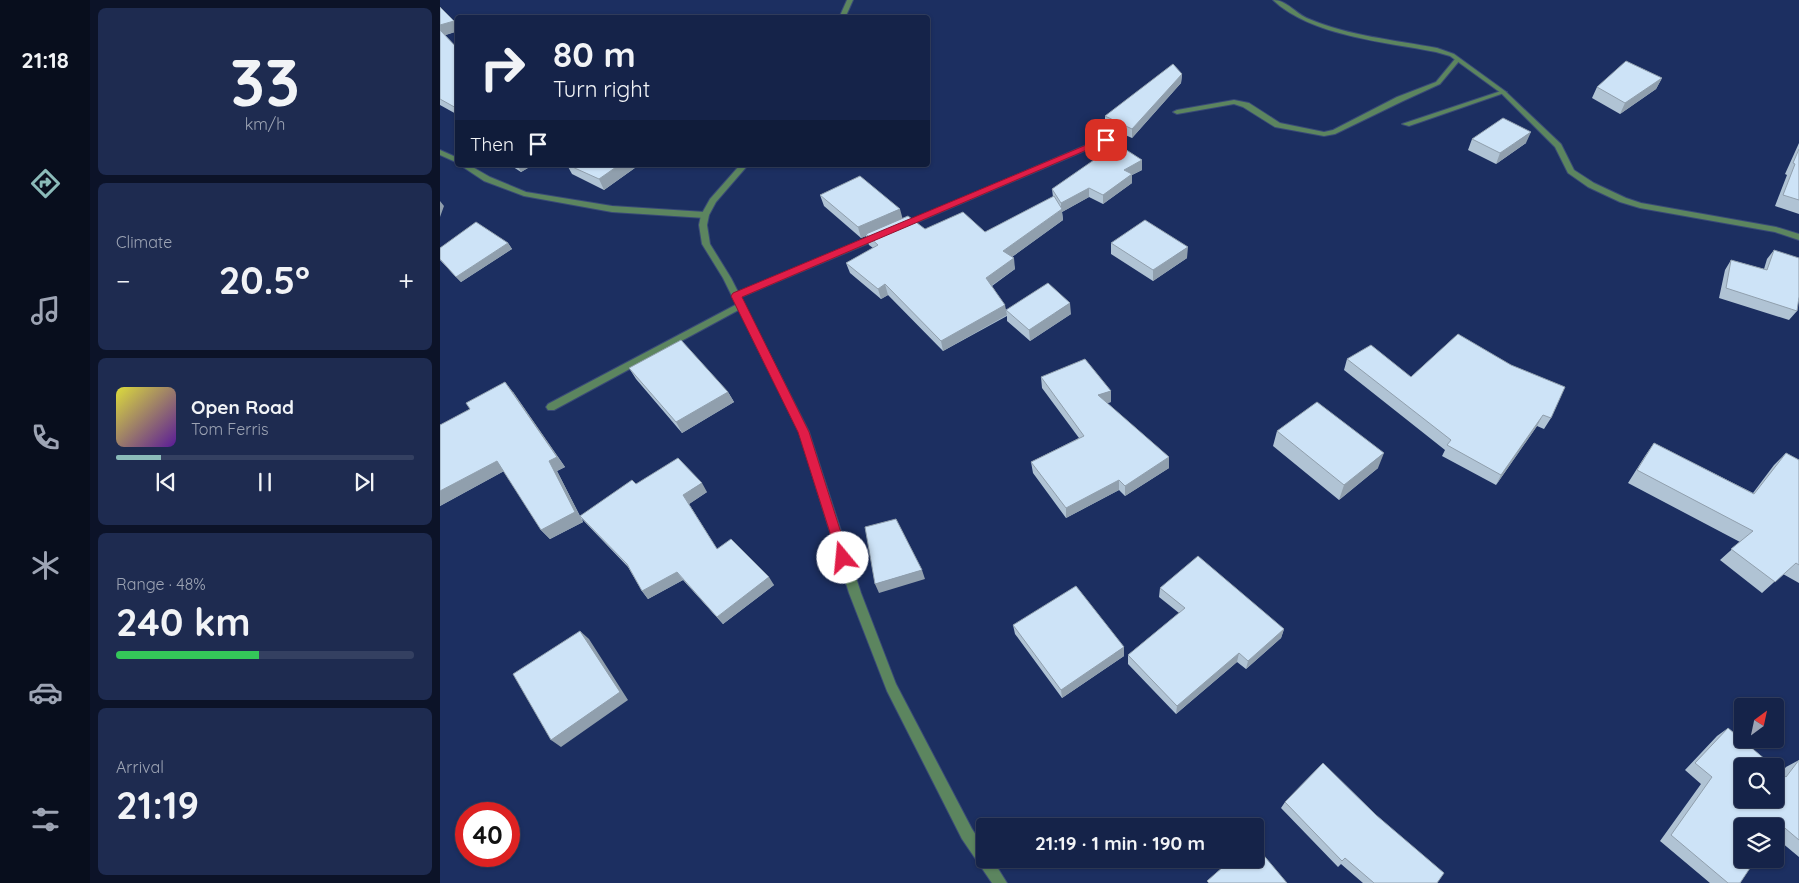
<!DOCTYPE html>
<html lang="en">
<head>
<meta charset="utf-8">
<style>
  body { margin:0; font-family:Quicksand,sans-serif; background:#1e2b50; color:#f1f3f6; height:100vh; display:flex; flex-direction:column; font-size:19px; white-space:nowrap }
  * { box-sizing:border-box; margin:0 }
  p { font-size:16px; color:#9da4b4 }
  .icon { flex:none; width:28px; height:28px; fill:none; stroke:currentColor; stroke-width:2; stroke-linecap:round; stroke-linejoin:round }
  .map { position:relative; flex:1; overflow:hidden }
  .drawer { display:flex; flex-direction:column; gap:8px; padding:8px; background:#0c1328; width:350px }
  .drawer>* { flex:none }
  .banner { position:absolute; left:15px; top:15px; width:475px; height:152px; border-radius:5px; box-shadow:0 1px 4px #0004,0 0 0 1px #344061; background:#152349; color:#f1f3f6; overflow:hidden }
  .needle { width:32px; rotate:33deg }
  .controls { position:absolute; left:1294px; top:698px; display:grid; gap:10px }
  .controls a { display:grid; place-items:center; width:50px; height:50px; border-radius:5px; background:#152349; box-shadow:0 1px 4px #0004,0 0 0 1px #344061; font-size:25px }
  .speed { position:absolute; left:15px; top:802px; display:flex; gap:10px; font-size:25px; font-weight:700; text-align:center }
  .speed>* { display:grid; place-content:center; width:65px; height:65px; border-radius:50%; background:#152349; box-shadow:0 1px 4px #0004,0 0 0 1px #344061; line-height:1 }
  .speed .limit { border:8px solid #d22; background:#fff; color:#111 }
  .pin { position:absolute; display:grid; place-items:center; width:42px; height:42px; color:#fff; margin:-21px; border-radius:10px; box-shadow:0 2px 8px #0006 }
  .me { position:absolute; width:55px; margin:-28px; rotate:343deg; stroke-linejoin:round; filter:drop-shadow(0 0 4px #0008) }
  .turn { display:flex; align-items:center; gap:18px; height:105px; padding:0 15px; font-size:22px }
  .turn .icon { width:65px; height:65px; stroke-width:2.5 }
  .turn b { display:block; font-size:35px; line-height:42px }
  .then { display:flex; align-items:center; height:48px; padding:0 15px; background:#0003; gap:10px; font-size:19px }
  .big { font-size:38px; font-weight:800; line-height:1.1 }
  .drawer .tile { flex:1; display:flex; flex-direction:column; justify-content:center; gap:8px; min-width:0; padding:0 18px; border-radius:8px; background:#1e2b50 }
  .drawer .dial { align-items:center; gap:0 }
  .dial b { font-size:65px; line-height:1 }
  .song { display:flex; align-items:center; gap:15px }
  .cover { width:60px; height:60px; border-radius:8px; background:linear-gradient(135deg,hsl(60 70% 55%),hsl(270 70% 35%)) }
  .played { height:5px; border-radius:2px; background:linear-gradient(90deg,#8bbbb9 15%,#344061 15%) }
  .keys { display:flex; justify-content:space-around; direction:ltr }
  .heat { display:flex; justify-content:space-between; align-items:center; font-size:28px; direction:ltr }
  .charge { height:8px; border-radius:4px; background:linear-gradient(90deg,#34c759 48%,#344061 0) }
  .trip { position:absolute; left:536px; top:818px; width:288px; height:50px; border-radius:5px; background:#152349; box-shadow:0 1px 4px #0004,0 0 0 1px #344061; font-weight:800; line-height:50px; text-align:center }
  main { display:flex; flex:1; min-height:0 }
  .dock { display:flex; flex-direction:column; width:90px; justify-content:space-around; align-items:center; background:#080e1d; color:#9da4b4 }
  .dock .icon { width:35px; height:35px }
  .dock .selected { color:#8bbbb9 }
  .dock b { font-size:22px; color:#f1f3f6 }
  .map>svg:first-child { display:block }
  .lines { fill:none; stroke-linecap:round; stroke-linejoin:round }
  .minor-casing { stroke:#394a77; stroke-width:2 }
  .tertiary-casing { stroke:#394a77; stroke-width:2 }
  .minor { fill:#5c855f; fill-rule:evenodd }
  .tertiary { fill:#5c855f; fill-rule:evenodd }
  .wall { fill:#b0c3d4 }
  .shaded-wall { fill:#909fad }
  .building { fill:#cde3f7; stroke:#909fad }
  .route { fill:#e11d48; stroke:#92132f }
</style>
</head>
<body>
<main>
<nav class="dock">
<b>21:18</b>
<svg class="icon selected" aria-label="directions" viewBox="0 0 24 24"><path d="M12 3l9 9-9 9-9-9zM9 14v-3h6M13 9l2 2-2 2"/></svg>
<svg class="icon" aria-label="music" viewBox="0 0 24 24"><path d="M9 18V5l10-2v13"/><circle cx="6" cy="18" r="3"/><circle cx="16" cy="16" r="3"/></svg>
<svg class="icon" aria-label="phone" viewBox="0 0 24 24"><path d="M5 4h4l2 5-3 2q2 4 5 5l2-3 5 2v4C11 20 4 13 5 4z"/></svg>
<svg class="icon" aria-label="climate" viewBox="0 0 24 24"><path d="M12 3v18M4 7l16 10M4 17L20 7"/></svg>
<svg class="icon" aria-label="car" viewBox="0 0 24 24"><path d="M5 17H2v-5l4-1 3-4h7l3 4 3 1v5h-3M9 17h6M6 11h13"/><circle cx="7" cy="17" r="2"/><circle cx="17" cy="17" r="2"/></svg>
<svg class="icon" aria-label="filters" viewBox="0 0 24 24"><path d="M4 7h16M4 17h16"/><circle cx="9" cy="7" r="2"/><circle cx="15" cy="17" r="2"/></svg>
</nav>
<section class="drawer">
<div class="tile dial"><b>33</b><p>km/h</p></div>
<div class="tile"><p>Climate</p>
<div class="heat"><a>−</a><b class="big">20.5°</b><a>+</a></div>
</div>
<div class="tile">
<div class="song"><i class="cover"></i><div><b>Open Road</b><p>Tom Ferris</p></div></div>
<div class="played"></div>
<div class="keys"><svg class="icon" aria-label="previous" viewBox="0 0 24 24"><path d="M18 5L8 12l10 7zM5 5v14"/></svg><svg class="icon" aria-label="pause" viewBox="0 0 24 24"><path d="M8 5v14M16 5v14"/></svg><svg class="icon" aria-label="next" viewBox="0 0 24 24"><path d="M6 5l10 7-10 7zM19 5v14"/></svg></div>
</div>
<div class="tile"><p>Range · 48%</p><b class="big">240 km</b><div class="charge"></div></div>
<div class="tile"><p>Arrival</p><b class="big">21:19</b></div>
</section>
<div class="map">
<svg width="1359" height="883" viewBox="0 0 1359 883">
  <rect width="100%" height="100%" fill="#1c2f61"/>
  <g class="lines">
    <g class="minor-casing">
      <path id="minor" d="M 1015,59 L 1020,60 L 1000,84 L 963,101 L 895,134 L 884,136 L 835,127 L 803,107 L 794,104 L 737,114 L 733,112 L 737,110 L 794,100 L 809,103 L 840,123 L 884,132 L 893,130 L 957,97 L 996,82 Z
        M 1061,91 L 1067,92 L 969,126 L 962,124 Z
        M 663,138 L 666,138 L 670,140 L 466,227 L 460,227 L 459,225 Z
        M 0,150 L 18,158 L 18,163 L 0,155 Z
        M 20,165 L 29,165 L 50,177 L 86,192 L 172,206 L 265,212 L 269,215 L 265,218 L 172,212 L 84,196 L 44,181 Z
        M 438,233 L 442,236 L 441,238 L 299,298 L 296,299 L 292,296 L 293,294 Z
        M 301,302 L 304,303 L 305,305 L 304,307 L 114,410 L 108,410 L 106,407 L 108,404 Z"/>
    </g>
    <g class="tertiary-casing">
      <path id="tertiary" d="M 407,0 L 413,0 L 405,18 L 399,18 Z
        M 833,0 C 847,0 856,14 869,19 C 909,36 955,40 997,48 L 1014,54 L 1065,91 L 1121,144 L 1134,170 L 1154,183 L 1186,198 L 1201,203 L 1336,227 L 1359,234 L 1359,240 L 1335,232 L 1200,208 L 1180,202 L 1148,187 L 1128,173 L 1115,147 L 1061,93 L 1010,56 L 996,52 C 945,42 871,36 833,0 Z
        M 300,165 L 308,165 L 276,202 L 269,215 L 267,225 L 270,244 L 291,278 L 369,432 L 421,593 L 456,684 L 532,829 L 545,849 L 545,859 L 552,859 L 567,883 L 552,883 L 522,839 L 447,691 L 409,593 L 359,432 L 283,278 L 262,244 L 259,225 L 261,215 L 270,199 Z"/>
    </g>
    <use href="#minor" class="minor"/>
    <use href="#tertiary" class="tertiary"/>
  </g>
  <path class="wall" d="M 0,7 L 14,21 L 18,27 L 18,31 L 5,35 L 18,49 L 18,115 L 0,105 Z
    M 742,74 L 741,83 L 692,138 L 665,126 L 665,116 Z
    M 1222,78 L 1216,89 L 1180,114 L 1152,98 L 1157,87 Z
    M 1032,139 L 1086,143 L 1056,164 L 1028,150 Z
    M 1359,143 L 1359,214 L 1335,206 L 1347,175 L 1345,174 Z
    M 702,160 L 702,170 L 692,175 L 692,183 L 663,204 L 649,197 L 622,212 L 623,220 L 572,257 L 575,269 L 552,286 L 566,310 L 631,314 L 590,341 L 567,321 L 567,316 L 503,351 L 448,295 L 441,299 L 410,273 L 406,263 L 433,248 L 429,245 L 426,236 L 421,238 L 384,206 L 380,195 L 463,219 L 485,229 L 545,232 L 613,197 L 612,189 Z
    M 70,165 L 93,165 L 81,172 Z
    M 127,165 L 199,165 L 164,190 L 132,174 Z
    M 68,243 L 72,249 L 21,282 L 0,260 L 0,248 Z
    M 671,243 L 747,258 L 713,281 L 671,254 Z
    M 1334,250 L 1357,311 L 1349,320 L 1279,298 L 1285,270 L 1291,260 L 1324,269 L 1327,259 Z
    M 1018,334 L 1111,418 L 1104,429 L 1097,426 L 1056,485 L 1002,456 L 1005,450 L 904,370 L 907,359 L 971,377 Z
    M 189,368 L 288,392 L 294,402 L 242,433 L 196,379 Z
    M 601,377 L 671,402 L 667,403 L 729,457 L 729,468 L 685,496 L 679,490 L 626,518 L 593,473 L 591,462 L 639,438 L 602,388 Z
    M 73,392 L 125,467 L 117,471 L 140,516 L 196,484 L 267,492 L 249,504 L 277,549 L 334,585 L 283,624 L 243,580 L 208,599 L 202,591 L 188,567 L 142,519 L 143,522 L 110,539 L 101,530 L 64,471 L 0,506 L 0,425 Z
    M 837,431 L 938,468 L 899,500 L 833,446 Z
    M 1214,443 L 1313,493 L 1334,465 L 1346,453 L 1359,460 L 1359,583 L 1343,574 L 1322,593 L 1280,560 L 1300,542 L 1188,483 L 1205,456 Z
    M 720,588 L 844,629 L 841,638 L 806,669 L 797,662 L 736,714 L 688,664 L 688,655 L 739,613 L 719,597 Z
    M 573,625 L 684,656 L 622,698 L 575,634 Z
    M 1288,728 L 1341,773 L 1346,767 L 1359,760 L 1359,857 L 1335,837 L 1335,826 L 1300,883 L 1270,883 L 1220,841 L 1261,784 L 1245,770 L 1277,736 Z
    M 845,802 L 997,883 L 923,883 L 901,864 L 898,867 L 841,808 Z"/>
  <path class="shaded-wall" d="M 14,21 L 18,27 L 18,31 L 3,36 L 0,31 L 0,25 Z
    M 742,74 L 741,83 L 692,138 L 692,129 Z
    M 1222,78 L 1216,89 L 1180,114 L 1185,103 Z
    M 1091,132 L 1086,143 L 1056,164 L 1060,153 Z
    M 702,160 L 702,170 L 692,175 L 692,183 L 663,204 L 663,195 L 684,170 Z
    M 77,165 L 93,165 L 81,172 Z
    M 179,165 L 199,165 L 164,190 L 159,179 Z
    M 649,188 L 649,197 L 622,212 L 623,220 L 565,262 L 563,251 L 621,210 L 621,203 Z
    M 0,201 L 4,206 L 0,217 Z
    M 460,209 L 463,220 L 426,234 L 426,236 L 421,238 L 418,227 Z
    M 68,243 L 72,249 L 21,282 L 16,277 Z
    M 748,247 L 747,258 L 713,281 L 713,270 Z
    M 574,258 L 575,269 L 548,288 L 546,278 Z
    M 445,284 L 448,295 L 441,299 L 438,289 Z
    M 630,303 L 631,314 L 590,341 L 589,330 Z
    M 565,305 L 567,315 L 503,351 L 501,341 Z
    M 65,382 L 73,392 L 125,467 L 117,471 L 143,522 L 110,539 L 101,530 Z
    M 671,391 L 671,402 L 658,406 L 658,395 Z
    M 288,392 L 294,402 L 242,433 L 236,422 Z
    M 1103,415 L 1097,426 L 1056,485 L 1061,475 Z
    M 944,453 L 938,468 L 899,500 L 904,485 Z
    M 729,457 L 729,468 L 685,496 L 685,486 Z
    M 57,461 L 66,470 L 0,506 L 0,491 Z
    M 679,480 L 679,490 L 626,518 L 626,508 Z
    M 262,483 L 267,492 L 249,504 L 243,495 Z
    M 482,570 L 485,579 L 439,593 L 435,584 Z
    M 237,572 L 243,580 L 208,599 L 202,591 Z
    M 329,577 L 334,585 L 283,624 L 277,617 Z
    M 844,629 L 841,638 L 806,669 L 808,661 Z
    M 140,631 L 149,639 L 188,700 L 121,747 L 111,740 Z
    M 684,647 L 684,656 L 622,698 L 621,690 Z
    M 799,653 L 797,662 L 736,714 L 737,706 Z"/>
  <path class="building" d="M 0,7 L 14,21 L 0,25 Z
    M 0,30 L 18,49 L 18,109 L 0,99 Z
    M 1186,61 L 1222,78 L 1185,103 L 1157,87 Z
    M 733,64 L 742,74 L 692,129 L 665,116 Z
    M 1063,118 L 1091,132 L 1060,153 L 1032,139 Z
    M 677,144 L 702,160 L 684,170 L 692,174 L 663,195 L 649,188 L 621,203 L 612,189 Z
    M 1359,149 L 1359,200 L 1343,195 L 1355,164 L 1353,163 Z
    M 128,165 L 179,165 L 159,179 Z
    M 420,176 L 460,209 L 418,227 L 380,195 Z
    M 614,196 L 622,209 L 563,251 L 574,258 L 546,278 L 565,305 L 501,341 L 445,284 L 438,289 L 406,263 L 438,245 L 426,234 L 468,216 L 485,229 L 523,212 L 545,232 Z
    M 705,220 L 748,247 L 713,270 L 671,243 Z
    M 36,222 L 68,243 L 16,277 L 0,259 L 0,248 Z
    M 1334,250 L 1359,258 L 1359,297 L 1357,311 L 1286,288 L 1291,260 L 1327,270 Z
    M 608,283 L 630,303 L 589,330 L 566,310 Z
    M 1018,334 L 1071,365 L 1125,387 L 1111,418 L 1103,415 L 1061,475 L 1007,445 L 1011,440 L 907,359 L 931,345 L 971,377 Z
    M 241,340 L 288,392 L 236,422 L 189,368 Z
    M 645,359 L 671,391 L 658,395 L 729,457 L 685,486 L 679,480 L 626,508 L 591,462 L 644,436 L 601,377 Z
    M 65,382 L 117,457 L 109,461 L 135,512 L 101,530 L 57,461 L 0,491 L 0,425 L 30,409 L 26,403 Z
    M 877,402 L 944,453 L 904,485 L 837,431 Z
    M 1214,443 L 1314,494 L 1346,453 L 1359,460 L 1359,565 L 1356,563 L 1335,582 L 1291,549 L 1313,531 L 1197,470 Z
    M 238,458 L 262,483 L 243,495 L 277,549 L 291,539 L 329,577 L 277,617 L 237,572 L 202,591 L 187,564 L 140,516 L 192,480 L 196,484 Z
    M 456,519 L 482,570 L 435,584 L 425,527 Z
    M 758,556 L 844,629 L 808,661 L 799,653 L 737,706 L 688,655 L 745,608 L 720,588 Z
    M 636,586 L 684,647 L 621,690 L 573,625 Z
    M 140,631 L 180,692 L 111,740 L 73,674 Z
    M 1288,728 L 1333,766 L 1302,766 L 1302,799 L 1335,799 L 1335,768 L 1346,777 L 1359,760 L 1359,840 L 1339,823 L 1335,829 L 1335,826 L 1302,826 L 1302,859 L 1316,859 L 1300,883 L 1288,883 L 1231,835 L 1272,777 L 1255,763 Z
    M 883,763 L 936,815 L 1004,873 L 997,883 L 934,883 L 905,858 L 902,861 L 845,802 Z
    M 815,845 L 847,883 L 769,883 L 767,881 L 792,859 L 815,859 Z"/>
  <path class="route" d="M 663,138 L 670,140 L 302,297 L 369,432 L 409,558 L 408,561 L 403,563 L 399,561 L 358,432 L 291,296 L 293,293 Z"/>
</svg>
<div class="controls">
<a><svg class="needle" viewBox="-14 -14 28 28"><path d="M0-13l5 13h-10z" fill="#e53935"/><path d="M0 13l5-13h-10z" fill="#9da4b4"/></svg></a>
<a><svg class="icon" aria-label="search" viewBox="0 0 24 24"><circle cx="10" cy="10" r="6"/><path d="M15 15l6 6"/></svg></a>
<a><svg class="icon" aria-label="layers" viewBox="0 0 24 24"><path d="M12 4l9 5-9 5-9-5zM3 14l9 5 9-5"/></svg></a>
</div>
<div class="speed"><div class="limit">40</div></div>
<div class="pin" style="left:666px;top:140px;background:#d93025"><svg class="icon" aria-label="arrive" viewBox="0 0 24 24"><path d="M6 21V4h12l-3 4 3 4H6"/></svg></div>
<svg class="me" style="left:403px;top:558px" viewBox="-20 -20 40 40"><circle r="19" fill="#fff"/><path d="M0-13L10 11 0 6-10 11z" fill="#e11d48"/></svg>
<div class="trip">21:19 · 1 min · 190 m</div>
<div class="banner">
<div class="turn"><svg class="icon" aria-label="right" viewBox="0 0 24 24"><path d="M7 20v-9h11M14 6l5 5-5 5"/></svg><div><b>80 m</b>Turn right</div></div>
<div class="then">Then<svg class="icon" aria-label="arrive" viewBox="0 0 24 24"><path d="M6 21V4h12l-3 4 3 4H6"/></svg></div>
</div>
</div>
</main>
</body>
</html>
